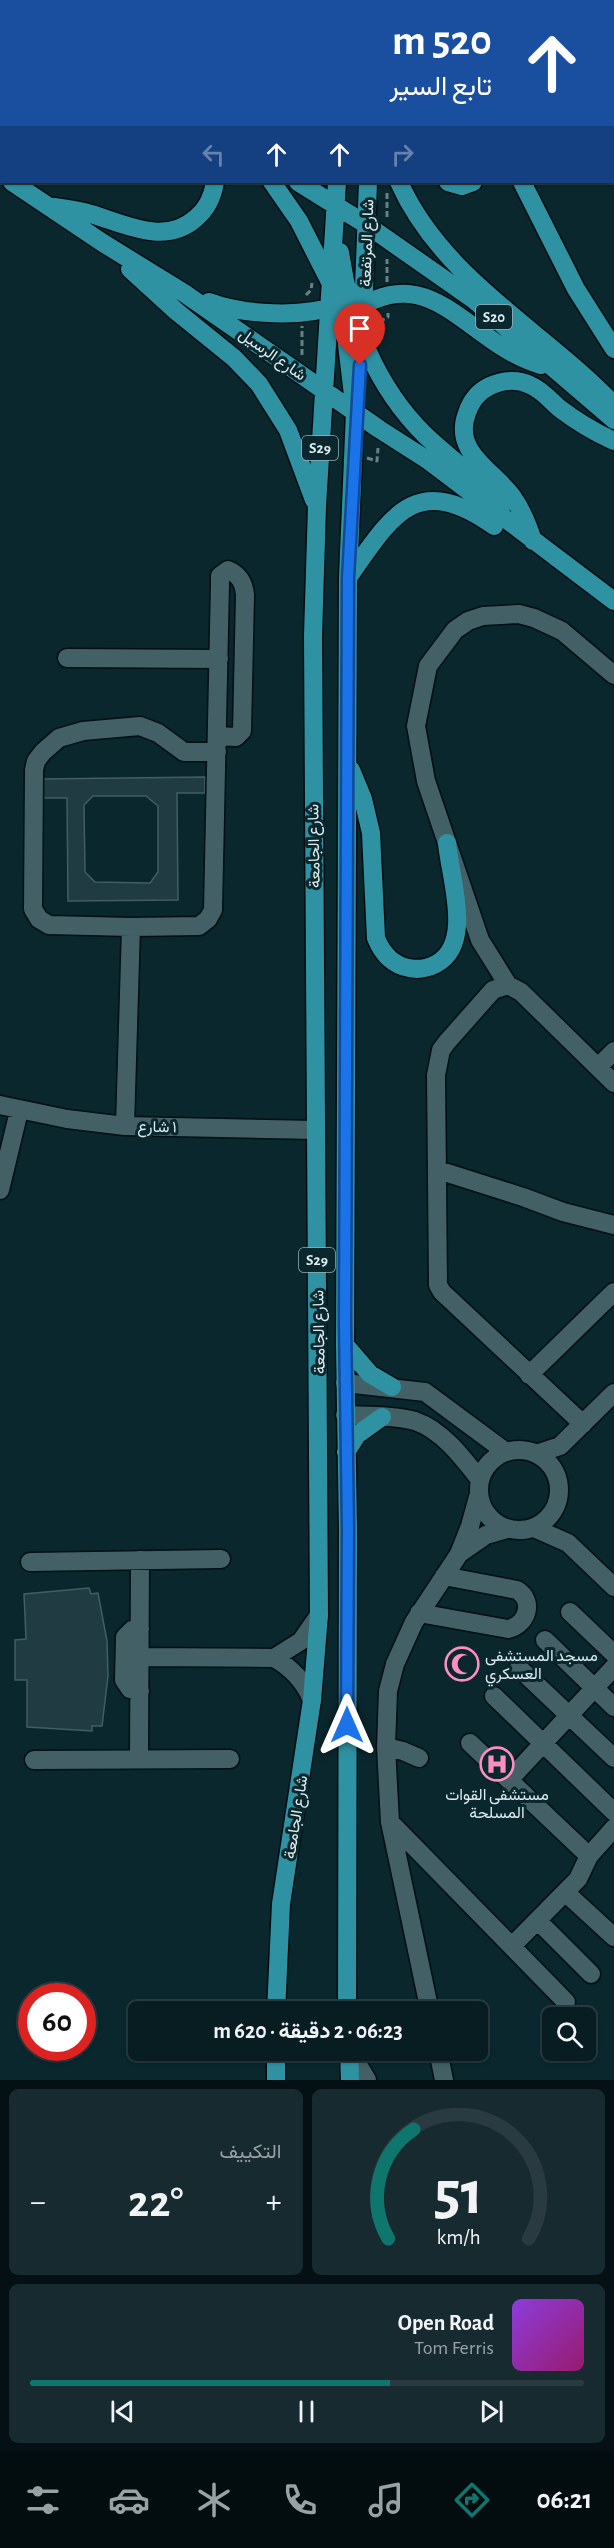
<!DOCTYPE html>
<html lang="ar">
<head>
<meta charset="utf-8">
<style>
  body { margin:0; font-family:"Alegreya Sans",Vazirmatn,sans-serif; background:#162a2f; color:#f1f3f6; direction:rtl; height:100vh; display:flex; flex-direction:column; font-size:22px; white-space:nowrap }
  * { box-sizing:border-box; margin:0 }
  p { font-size:20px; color:#98a2a5 }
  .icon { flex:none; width:33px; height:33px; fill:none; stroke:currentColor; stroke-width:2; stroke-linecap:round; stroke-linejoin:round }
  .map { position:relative; height:2080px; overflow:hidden; direction:ltr }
  .sheet { display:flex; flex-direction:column; gap:9px; padding:9px; background:#041013; flex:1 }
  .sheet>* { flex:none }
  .banner { position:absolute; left:0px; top:0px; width:615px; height:183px; box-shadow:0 2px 4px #0004,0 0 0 2px #293b40; direction:rtl; background:#1a4fa0; color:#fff; overflow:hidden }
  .tools { position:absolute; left:542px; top:2007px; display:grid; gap:12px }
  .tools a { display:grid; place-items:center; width:54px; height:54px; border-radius:9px; background:#081d22; box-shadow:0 2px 4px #0004,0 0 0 2px #293b40; font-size:30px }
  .speed { position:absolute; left:18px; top:1983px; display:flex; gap:12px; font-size:30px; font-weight:700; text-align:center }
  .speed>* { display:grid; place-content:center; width:78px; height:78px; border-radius:50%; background:#081d22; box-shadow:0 2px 4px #0004,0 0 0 2px #293b40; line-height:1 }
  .speed .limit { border:9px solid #d22; background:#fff; color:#111 }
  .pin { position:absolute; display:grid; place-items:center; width:51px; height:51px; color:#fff; margin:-62px -26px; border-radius:50% 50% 50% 0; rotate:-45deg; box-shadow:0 0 6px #0007 }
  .pin .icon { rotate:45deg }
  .me { position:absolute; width:66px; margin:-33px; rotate:0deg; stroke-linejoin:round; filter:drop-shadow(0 0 4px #0008) }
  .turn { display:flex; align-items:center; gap:21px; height:126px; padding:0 24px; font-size:27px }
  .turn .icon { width:78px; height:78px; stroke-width:2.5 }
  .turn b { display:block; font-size:42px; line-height:51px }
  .lanes { display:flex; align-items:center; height:57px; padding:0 24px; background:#0003; justify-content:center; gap:30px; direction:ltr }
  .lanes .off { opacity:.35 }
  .big { font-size:45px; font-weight:700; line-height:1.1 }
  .sheet .widget { flex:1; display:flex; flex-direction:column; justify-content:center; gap:9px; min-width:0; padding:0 21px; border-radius:9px; background:#162a2f }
  .sheet .dial { align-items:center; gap:0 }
  .dial svg { height:156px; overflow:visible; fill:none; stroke:#293b40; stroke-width:7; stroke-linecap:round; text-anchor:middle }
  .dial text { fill:#f1f3f6; stroke:none }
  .song { display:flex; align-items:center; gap:18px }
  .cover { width:72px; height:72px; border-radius:9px; background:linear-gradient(135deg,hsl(270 70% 55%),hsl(320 70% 35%)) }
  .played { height:6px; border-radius:3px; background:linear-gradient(90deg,#0f766e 65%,#293b40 65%) }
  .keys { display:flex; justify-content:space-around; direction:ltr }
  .heat { display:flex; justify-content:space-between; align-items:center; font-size:33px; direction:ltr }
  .sheet .tiles { flex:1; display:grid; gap:9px; grid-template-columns:1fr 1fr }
  .widget:last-child { grid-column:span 2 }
  .trip { position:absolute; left:128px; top:2001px; width:360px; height:60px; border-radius:9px; background:#081d22; box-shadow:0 2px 4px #0004,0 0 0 2px #293b40; font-weight:700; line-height:60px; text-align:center; direction:rtl }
  .menu { display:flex; height:96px; justify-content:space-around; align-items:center; background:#030c0e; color:#98a2a5 }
  .menu .icon { width:42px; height:42px }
  .menu .current { color:#0f766e }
  .menu b { font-size:27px; color:#f1f3f6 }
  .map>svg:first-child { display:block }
  .building { fill:#203c42; stroke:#415e64; stroke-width:1.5; fill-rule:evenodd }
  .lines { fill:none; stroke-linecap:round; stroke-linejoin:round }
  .minor-casing { stroke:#000f13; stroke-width:21 }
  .major-casing { stroke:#000f13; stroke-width:21 }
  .path { stroke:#698085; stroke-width:3; stroke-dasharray:6 3; stroke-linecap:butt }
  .minor { stroke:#436066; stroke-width:18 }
  .major { stroke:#2f92a3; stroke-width:18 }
  .route-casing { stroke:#114b97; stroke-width:15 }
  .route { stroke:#1a73e8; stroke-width:10 }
  .labels { text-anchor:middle; stroke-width:6; stroke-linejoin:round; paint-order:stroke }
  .shield { fill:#0a272d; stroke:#9cb0b5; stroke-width:1.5 }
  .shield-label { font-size:15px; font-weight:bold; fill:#dbebef }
  .street-label { font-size:16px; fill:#dbebef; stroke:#0a272d }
  .poi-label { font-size:16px; fill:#dbebef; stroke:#0a272d; text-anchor:start }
</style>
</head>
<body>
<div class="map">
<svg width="614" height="2080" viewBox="0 0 614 2080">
  <rect width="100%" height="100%" fill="#0a272d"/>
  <path class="building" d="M 205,777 L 205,793 L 177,793 L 178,900 L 68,901 L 67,798 L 41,798 L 41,779 ZM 93,796 L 146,796 L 158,806 L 158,872 L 150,883 L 95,882 L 85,872 L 84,805 Z
    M 89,1588 L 91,1594 L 98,1593 L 107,1641 L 108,1676 L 102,1726 L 92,1726 L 92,1731 L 27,1727 L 27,1680 L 15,1680 L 15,1640 L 26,1639 L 24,1594 Z"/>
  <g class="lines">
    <g class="minor-casing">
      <path id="minor" d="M 67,658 L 219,659
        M 217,752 L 184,752 L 158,733 L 140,726 L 83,731 L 59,738 L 43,752 L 36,761 L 34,770 L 33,909 L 39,919 L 49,925 L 131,927 L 199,926 L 208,919 L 213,910 L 220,583 L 220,576 L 228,570 C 240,575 244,583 245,595 L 242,731 L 236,737 L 218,736
        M 508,985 L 480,940 L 426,781 L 416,726 L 428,666 L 455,630 L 468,621 L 483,616 L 519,614 L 534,618 L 562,631 L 614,675
        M 598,1067 L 614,1051
        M 0,1105 L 67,1119 L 125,1126 L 315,1130
        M 125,1126 L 131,927
        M 438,1170 L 523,1197 L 563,1212 L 614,1225
        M 0,1190 L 19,1111
        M 529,1375 L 614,1292
        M 345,1383 L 425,1392 L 506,1452
        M 345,1415 C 367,1416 393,1415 415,1421 C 442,1430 463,1458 480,1480
        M 583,1424 L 442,1292 L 438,1285 L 436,1075 L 441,1050 L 447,1042 L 493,990 L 508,985 L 521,992 L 614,1083
        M479 1490a40 40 0 1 1 80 0a40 40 0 1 1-80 0Z
        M 536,1454 L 560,1446 L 614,1393
        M 534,1528 L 568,1543 L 614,1587
        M 460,1553 L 486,1535 L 507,1529
        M 30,1562 L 221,1559
        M 570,1612 L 614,1654
        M 419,1613 L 508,1629 C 527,1625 535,1601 517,1590 L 444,1576
        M 545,1640 L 614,1707
        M 140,1657 L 274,1658 L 301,1641 L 319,1615
        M 274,1658 C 292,1668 304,1681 312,1700
        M 519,1668 L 614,1758
        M 140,1691 L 130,1689 L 124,1680 L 125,1637 L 132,1630 L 140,1629
        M 494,1696 L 614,1812
        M 470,1743 L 589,1856
        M 386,1747 L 403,1751 L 419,1758
        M 139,1759 L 140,1560
        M 34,1760 L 230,1759
        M 510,1779 L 614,1667
        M 390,1822 L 566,2002
        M 565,1892 L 614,1937
        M 538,1921 L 591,1974
        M 513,1945 L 578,1879 L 589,1856 L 614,1828
        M 430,2012 L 390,1822 L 386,1747 L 388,1691 L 395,1664 L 414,1622 L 459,1554 L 470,1526 L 478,1497
        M 349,2050 L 367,2080
        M 438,2050 L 444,2080"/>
    </g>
    <g class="major-casing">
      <path id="major" d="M 106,0 L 109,2
        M 260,0 L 260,2
        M 338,0 L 338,2
        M 384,0 L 384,2
        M 431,0 L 431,2
        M 202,2 L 205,0
        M 235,2 L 236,0
        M 319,2 L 319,0
        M 0,3 L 2,4
        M 12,182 L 103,243 L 184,293 L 379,429 L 429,461 L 614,601
        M 272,182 L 299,221 L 330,282 L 344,319 L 355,412 L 348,578 L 345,1345 L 348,1529 L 347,2012
        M 298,182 L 367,225 L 474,300 L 614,420
        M 399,182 C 442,279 544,331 614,405
        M 448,182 L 462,186 L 473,182
        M 522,182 L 576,289 L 614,349
        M 54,207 C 67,209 79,210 91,214 C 125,224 165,246 196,218 C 207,209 213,195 215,182
        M 340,252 C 349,319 376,387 425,435 C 451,460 481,479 501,508
        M 130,269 L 176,311 L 234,358 L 259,384 L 288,430 L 314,500
        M 209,302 C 244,315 303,318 338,305
        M 363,315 L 368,182
        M 346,317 C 431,251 466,344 541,365
        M 533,541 C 528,525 522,510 512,496 C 493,470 452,452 467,413 C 471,401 479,391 490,386 C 503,380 518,379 530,385 C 542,390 550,400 559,408 C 576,421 594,432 614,441
        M 348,578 C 392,515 416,471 494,526
        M 351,770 L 363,799 L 371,833 L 376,938 C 382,953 392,965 409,968 C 418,970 428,968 436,964 C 474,944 450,878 447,843
        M 345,1345 L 370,1374 L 392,1387
        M 346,1452 L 357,1435 L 382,1417
        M 276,2012 L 281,1904 L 312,1700 L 319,1615 L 313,636 L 317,506 L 337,182
        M 276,2050 L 276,2080
        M 349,2050 L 350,2080"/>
    </g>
    <path class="path" d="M 387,193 L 387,219
      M 387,282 L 387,259
      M 306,295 L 311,290 L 312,283
      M 377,331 L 381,321 L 388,317 L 388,313
      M 302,355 L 302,326
      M 367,458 L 377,461 L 378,448"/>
    <use href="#minor" class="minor"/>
    <use href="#major" class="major"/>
  </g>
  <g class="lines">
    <g class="route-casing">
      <path id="route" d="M 347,1725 L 348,1529 L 345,1322 L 348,578 L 360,365"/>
    </g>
    <use href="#route" class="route"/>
  </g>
  <defs>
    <g id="mosque-ring" transform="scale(1.725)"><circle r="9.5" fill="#0a272d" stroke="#fd8ec0" stroke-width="1.5"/><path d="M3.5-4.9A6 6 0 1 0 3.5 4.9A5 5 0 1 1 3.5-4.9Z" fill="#fd8ec0"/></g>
    <g id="hospital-ring" transform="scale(1.725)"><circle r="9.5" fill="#0a272d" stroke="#fd8ec0" stroke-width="1.5"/><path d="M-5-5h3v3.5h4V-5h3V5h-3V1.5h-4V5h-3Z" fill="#fd8ec0"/></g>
  </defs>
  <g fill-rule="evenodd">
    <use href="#mosque-ring" x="462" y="1664"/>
    <use href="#hospital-ring" x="497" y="1764"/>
  </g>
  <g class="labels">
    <g class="shield">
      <rect x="476" y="305" width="36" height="24" rx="4.5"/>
      <rect x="302" y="436" width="36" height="24" rx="4.5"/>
      <rect x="299" y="1248" width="36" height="24" rx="4.5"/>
    </g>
    <g class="shield-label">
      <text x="494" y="322">S20</text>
      <text x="320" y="453">S29</text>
      <text x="317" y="1265">S29</text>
    </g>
    <g class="street-label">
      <text transform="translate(366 243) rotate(-88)" y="6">شارع المرتفعة</text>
      <text transform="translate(273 354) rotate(35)" y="6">شارع الرسيل</text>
      <text transform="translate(313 846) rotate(-91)" y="6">شارع الجامعة</text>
      <text transform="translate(157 1126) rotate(1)" y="6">١ شارع</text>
      <text transform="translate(318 1332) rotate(-91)" y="6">شارع الجامعة</text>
      <text transform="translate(295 1817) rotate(-81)" y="6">شارع الجامعة</text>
    </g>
    <g class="poi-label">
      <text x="485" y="1661">مسجد المستشفى<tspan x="485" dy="18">العسكري</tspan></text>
      <text x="497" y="1800" text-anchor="middle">مستشفى القوات<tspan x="497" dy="18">المسلحة</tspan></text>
    </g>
  </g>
</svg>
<div class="tools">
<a><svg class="icon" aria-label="search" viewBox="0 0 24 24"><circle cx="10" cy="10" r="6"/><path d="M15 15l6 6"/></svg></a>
</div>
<div class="speed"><div class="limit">60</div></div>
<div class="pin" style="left:360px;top:365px;background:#d93025"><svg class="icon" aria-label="arrive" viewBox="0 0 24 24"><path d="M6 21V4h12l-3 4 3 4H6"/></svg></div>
<svg class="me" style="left:347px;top:1725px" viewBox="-20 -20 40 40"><path d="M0-17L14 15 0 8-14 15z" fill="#1a73e8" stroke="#fff" stroke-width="4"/></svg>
<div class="trip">06:23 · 2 دقيقة · 620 m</div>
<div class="banner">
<div class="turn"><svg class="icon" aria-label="ahead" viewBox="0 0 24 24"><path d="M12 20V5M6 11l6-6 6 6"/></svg><div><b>520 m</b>تابع السير</div></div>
<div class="lanes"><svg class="icon off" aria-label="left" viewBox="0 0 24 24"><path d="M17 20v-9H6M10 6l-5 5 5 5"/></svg><svg class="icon" aria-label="ahead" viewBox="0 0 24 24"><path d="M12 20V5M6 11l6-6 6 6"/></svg><svg class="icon" aria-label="ahead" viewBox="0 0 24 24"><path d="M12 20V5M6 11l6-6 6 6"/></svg><svg class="icon off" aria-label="right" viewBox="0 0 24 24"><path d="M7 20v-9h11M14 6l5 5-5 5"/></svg></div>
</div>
</div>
<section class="sheet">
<div class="tiles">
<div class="widget dial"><svg viewBox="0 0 100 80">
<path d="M14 69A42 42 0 1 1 86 69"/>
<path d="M14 69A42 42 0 0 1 27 13" stroke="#0f766e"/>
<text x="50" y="56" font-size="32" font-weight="700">51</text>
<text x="50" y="72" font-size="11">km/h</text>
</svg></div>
<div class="widget"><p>التكييف</p>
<div class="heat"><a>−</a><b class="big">22°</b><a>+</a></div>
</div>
<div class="widget">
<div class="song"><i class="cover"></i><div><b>Open Road</b><p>Tom Ferris</p></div></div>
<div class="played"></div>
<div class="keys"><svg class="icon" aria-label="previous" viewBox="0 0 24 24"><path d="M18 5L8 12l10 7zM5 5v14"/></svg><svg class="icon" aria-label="pause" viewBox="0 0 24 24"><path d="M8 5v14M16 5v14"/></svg><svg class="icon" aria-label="next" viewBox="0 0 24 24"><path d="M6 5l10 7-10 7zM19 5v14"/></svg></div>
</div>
</div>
</section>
<nav class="menu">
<b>06:21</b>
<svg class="icon current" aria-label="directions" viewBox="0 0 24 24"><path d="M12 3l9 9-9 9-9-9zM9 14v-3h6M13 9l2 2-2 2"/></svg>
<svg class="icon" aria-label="music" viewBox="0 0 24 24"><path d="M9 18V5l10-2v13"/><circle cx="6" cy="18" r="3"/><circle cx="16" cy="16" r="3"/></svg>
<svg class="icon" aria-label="phone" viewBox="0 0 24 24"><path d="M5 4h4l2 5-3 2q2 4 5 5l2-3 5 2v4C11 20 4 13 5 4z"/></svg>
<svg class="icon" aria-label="climate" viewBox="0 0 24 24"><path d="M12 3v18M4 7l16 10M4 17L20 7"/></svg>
<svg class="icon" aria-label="car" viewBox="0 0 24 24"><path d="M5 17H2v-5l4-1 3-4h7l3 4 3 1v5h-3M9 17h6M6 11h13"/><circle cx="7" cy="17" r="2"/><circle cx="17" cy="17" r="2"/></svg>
<svg class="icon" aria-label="filters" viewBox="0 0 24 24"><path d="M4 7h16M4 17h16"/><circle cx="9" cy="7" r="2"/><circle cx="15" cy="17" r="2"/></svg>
</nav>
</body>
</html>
